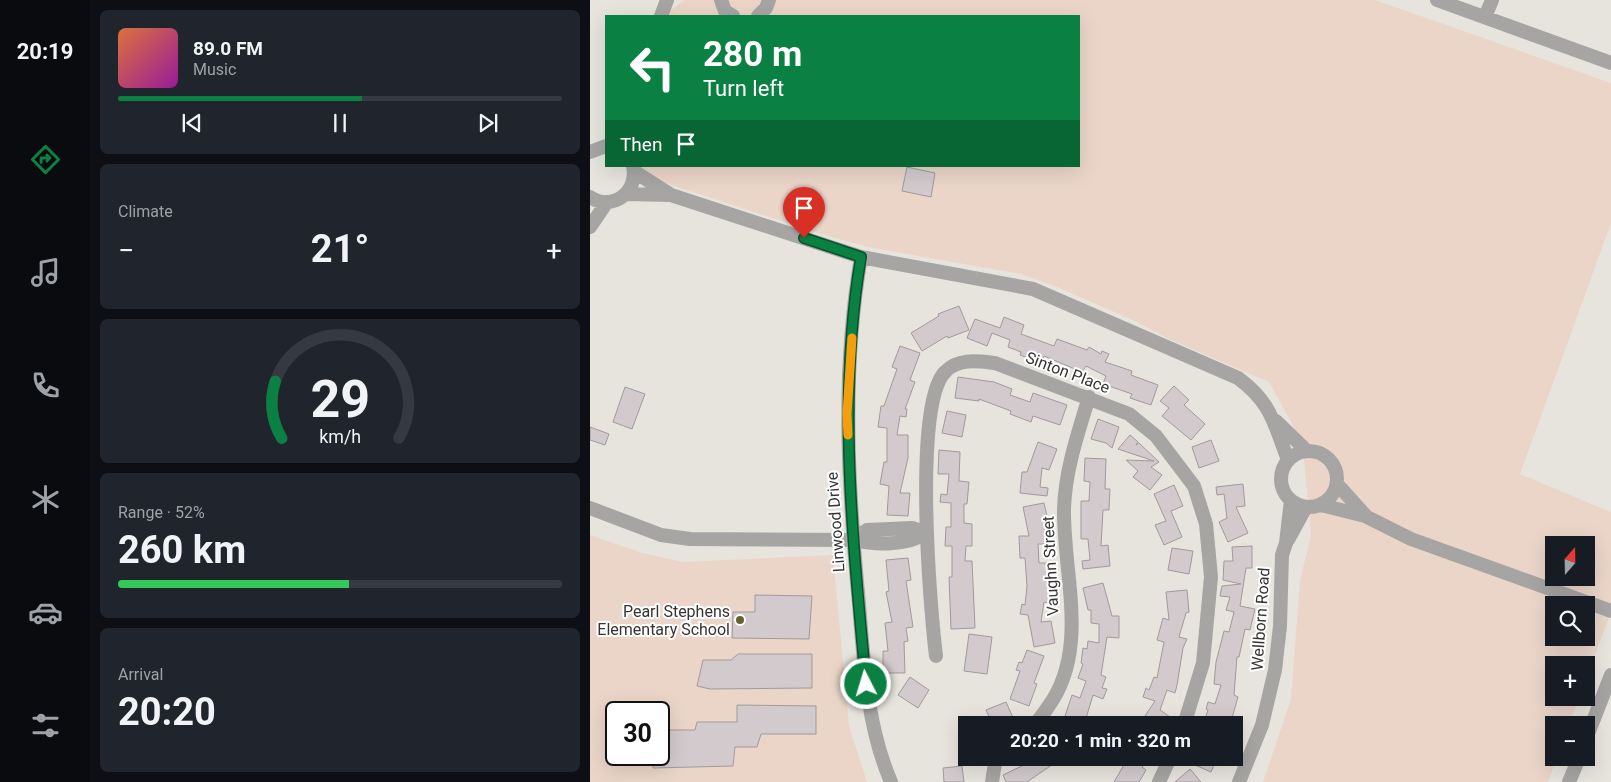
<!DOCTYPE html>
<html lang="en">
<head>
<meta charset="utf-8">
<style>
  body { margin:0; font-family:Roboto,sans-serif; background:#20242c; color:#f1f3f6; height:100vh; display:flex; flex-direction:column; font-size:19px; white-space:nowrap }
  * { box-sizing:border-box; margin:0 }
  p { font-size:16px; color:#9ea1a6 }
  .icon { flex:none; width:28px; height:28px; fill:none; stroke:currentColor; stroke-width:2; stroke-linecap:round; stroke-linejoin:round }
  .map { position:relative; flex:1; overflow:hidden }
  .details { display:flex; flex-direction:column; gap:10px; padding:10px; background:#0d0f14; width:500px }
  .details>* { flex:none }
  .guide { position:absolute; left:15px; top:15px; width:475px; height:152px; border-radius:0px; box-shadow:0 5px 20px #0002; background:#0b8043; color:#fff; overflow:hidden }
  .needle { width:32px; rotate:20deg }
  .buttons { position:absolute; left:955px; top:536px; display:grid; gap:10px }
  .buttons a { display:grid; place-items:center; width:50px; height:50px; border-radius:0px; background:#171b24; box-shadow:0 5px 20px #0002; font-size:25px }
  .speed { position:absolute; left:15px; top:701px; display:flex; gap:10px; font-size:25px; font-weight:700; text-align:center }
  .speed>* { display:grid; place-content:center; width:65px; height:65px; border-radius:50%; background:#171b24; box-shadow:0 5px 20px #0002; line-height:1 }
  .speed .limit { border:2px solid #111; border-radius:8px; background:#fff; color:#111 }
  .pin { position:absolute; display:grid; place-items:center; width:42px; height:42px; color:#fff; margin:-51px -21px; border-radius:50% 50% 50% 0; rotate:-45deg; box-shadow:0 0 5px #0007 }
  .pin .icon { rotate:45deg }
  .me { position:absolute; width:55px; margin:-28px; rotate:355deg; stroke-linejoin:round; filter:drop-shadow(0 0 4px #0008) }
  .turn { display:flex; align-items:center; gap:18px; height:105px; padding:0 15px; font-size:22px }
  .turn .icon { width:65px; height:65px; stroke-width:2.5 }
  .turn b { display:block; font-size:35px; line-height:42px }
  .then { display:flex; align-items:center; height:48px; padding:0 15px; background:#0003; gap:10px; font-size:19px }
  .big { font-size:38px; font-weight:700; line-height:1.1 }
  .details .widget { flex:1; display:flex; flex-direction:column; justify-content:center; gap:8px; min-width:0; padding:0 18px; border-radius:8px; background:#20242c }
  .details .dial { align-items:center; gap:0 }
  .dial svg { height:130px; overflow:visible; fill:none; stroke:#363941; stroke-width:7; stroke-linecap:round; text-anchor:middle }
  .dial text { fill:#f1f3f6; stroke:none }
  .song { display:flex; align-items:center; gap:15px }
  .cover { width:60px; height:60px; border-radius:8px; background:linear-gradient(135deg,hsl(20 70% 55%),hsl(300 70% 35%)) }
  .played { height:5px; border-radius:2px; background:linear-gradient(90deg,#0b8043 55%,#363941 55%) }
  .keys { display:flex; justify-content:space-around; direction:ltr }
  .heat { display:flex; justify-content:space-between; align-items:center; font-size:28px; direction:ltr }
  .charge { height:8px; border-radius:4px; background:linear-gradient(90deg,#34c759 52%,#363941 0) }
  .trip { position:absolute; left:368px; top:716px; width:285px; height:50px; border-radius:0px; background:#171b24; box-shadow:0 5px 20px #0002; font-weight:700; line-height:50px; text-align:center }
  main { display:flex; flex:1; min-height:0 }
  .tab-bar { display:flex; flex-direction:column; width:90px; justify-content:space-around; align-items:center; background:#090b0e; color:#9ea1a6 }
  .tab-bar .icon { width:35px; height:35px }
  .tab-bar .active { color:#0b8043 }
  .tab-bar b { font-size:22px; color:#f1f3f6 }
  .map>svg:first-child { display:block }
  .education { fill:#ebd5c9; fill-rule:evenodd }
  .building { fill:#d2cacc; stroke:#a1999c }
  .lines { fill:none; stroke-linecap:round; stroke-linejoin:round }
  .minor { stroke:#a7a5a3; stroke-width:14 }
  .route-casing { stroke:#07532c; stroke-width:12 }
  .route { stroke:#0b8043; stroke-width:9 }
  .slow { stroke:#f59e0b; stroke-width:9 }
  .poi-dot { fill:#67612d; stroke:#fff; stroke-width:2 }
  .labels { text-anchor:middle; stroke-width:4; stroke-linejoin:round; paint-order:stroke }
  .street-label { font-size:16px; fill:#353432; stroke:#fff }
  .poi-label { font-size:16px; fill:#353432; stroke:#fff; text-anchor:end }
</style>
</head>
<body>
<main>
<nav class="tab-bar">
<b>20:19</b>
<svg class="icon active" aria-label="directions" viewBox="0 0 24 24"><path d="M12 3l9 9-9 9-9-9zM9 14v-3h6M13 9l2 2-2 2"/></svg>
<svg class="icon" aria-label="music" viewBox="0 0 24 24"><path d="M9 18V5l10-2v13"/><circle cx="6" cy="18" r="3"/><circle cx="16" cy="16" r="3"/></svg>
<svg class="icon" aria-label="phone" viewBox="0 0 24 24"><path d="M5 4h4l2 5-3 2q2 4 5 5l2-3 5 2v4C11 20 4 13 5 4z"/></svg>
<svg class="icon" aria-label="climate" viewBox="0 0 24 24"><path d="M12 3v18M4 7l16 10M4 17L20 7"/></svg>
<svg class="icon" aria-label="car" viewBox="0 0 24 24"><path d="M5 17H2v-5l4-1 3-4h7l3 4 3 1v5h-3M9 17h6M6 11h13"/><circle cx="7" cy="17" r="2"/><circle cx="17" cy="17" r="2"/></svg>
<svg class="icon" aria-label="filters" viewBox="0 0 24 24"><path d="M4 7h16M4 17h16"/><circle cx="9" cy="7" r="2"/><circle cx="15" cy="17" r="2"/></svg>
</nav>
<section class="details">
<div class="widget">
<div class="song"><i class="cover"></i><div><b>89.0 FM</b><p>Music</p></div></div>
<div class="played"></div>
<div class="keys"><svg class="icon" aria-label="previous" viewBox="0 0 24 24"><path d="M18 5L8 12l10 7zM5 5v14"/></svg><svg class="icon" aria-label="pause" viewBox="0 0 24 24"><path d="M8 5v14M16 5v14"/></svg><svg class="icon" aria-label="next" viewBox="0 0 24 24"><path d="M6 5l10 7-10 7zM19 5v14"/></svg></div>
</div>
<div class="widget"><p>Climate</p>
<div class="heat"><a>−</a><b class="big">21°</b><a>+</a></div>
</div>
<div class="widget dial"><svg viewBox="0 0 100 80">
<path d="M14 69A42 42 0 1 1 86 69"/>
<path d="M14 69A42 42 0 0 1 10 34" stroke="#0b8043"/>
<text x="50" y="56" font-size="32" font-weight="700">29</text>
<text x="50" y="72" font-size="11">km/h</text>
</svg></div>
<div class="widget"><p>Range · 52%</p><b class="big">260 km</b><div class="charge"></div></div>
<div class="widget"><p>Arrival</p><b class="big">20:20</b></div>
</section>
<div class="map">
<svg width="1021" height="782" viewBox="0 0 1021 782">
  <rect width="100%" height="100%" fill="#e7e4dd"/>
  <path class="education" d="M 95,0 L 785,0 L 1021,83 L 1021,223 L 930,474 L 1021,512 L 1021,612 L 996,678 L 996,665 L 964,665 L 964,698 L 989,698 L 979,725 L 964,725 L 964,758 L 967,758 L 958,782 L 673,782 L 701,699 L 710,581 L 721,535 L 714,460 L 707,433 L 679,382 L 579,339 L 545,321 L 467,287 L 431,274 L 283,248 L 241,237 L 54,176 L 47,166 L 489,166 L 489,16 L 78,16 L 81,10 ZM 964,545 L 996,545 L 996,578 L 964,578 ZM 964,605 L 996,605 L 996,638 L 964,638 Z
    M 0,535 L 52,553 L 93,562 L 243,555 L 259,726 L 277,782 L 0,782 ZM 26,712 L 69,712 L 69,755 L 26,755 Z"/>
  <path class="building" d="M 317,167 L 345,173 L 341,197 L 312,191 Z
    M 369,306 L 379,330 L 358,338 L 357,336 L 332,351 L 321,333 L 349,316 L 348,314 Z
    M 414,317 L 434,325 L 431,334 L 464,346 L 467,339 L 497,350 L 499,347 L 511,354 L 512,351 L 519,354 L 515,362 L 542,371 L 541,375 L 568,385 L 561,405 L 540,398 L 542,394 L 513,384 L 516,376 L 496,366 L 492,372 L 454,356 L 451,363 L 430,355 L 431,352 L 418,347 L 420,340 L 402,333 L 397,346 L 377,338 L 385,319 L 410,328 Z
    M 310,346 L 330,353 L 320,380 L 325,382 L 315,409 L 317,409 L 316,417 L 310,416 L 307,435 L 318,435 L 318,458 L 310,493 L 320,493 L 318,516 L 297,515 L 299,486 L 290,484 L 294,462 L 297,462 L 297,428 L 288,427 L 291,406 L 294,406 L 307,369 L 302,367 Z
    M 368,377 L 404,382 L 422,389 L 420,395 L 440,402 L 443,393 L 477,405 L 470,425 L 443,416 L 441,422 L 420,414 L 421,411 L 389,399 L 389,401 L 365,398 Z
    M 584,386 L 599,400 L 594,405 L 615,424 L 601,440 L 572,416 L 579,408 L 570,401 Z
    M 35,387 L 55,394 L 42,429 L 23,422 Z
    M 357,411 L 376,415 L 372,437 L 352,433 Z
    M 508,419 L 529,427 L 522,448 L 516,443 L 501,439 Z
    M 0,427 L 19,434 L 15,445 L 0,440 Z
    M 540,435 L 548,442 L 546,445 L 549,443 L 569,462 L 561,467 L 572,475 L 560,490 L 543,477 L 548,471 L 536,460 L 564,461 L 528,449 Z
    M 621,440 L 629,461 L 609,468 L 602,447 Z
    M 448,442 L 467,449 L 459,470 L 452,468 L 450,487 L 458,488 L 457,496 L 430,493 L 432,472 L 437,472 Z
    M 349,450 L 370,452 L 369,481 L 379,482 L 377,504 L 374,504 L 374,523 L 382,524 L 382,546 L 376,546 L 375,561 L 382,561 L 385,628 L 361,629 L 359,577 L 362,577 L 362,546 L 355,546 L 356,527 L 361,527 L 361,503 L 350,502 L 351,494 L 357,495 L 359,474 L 348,474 Z
    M 495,458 L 516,459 L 515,489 L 520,489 L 519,510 L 513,510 L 511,546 L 518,545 L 520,566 L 493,569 L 492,561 L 500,560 L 498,539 L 491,539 L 491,501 L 499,501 L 500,482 L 494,481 Z
    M 653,484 L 655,506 L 646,507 L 658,533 L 638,542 L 629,522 L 637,518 L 634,494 L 627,495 L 626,487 Z
    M 584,485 L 593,506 L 581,511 L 592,537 L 574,545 L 565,525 L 576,521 L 564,494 Z
    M 454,503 L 459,525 L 455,526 L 456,544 L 448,544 L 449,563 L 457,563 L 459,595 L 462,596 L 461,603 L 454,602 L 451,622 L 461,621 L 465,643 L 444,647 L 438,615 L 430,614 L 432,604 L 435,605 L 437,586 L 435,558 L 430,558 L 429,536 L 439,536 L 433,507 Z
    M 662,546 L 662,568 L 656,568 L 650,606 L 665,609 L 660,630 L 655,629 L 649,657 L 647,657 L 644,695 L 648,697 L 642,718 L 639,717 L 636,725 L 613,725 L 618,710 L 616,709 L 618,702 L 625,704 L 631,685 L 624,684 L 626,662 L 634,631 L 639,632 L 644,612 L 636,610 L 640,597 L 630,596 L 632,586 L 651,584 L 633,580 L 634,561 L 643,561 L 642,547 Z
    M 582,548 L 603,551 L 599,574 L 578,570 Z
    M 318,558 L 321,580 L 316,581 L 323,627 L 316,628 L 318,641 L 314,642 L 315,673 L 293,673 L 293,651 L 298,651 L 295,623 L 302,622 L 296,592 L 299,591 L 296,560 Z
    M 513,583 L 522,616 L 529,616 L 529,638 L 517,637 L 511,675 L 516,677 L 512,688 L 517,689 L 513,699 L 503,695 L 494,725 L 472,725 L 482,695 L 490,698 L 496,681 L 488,678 L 493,664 L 491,663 L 493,648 L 497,649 L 498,641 L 509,643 L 509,624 L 501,623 L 501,610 L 498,610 L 493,588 Z
    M 597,590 L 599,612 L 596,613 L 589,637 L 597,639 L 593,648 L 587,685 L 585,693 L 577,690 L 570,710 L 580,717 L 575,725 L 549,725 L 565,701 L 553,697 L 556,688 L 559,690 L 564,677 L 567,678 L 574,642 L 567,640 L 573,618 L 579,620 L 576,592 Z
    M 165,595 L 222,596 L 219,639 L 142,638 L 143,612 L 165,612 Z
    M 379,634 L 402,637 L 397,674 L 374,671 Z
    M 437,650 L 454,656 L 444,683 L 447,684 L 439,706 L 420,699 L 430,671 L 426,670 L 429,662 L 432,663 Z
    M 148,654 L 222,654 L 222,688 L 120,689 L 107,686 L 113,660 L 141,660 Z
    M 320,677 L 339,690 L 328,708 L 308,695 Z
    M 416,702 L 424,720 L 412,725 L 403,725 L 396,710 Z
    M 147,705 L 226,706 L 226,734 L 171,734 L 167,747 L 145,747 L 143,766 L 63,768 L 63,755 L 69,755 L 69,730 L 105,730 L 107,722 L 147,722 Z
    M 439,758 L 472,758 L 437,782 L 416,782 L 413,775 L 442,761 Z
    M 538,758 L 559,758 L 552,767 L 556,770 L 549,782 L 524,782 Z
    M 589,758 L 627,758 L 621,772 Z
    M 372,766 L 374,782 L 354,782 L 353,768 Z
    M 600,769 L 611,782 L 585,782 Z"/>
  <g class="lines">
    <path class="minor" d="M 131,0 L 135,11 L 143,16
      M 847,0 L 1021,63
      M 71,16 L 77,0
      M 168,16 L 176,8 L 179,0
      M 895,17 L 902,0
      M 0,152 L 16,146
      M 45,172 L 81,195 L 271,257 L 443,289 L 648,378 C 682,403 684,424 698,460
      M 37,194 L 78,195
      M 0,197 C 22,212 49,192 43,166
      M 0,227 L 17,202
      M 271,257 C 251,374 258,487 269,604 C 274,665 277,726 301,782
      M 686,421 L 717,451
      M691 479a28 28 0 1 1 56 0a28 28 0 1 1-56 0Z
      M 747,484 L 775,515
      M 731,505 L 775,516 L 821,539 L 1021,611
      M 0,508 L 71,535 L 100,539 L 263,540 C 286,545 317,546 337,533
      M 263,540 L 277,530 L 322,528 L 337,533
      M 698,540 L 716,507
      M 346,656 C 340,607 323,404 355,372 C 368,358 387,361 405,363 L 539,414 L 566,436 L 604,486 L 616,524 L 621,577 L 613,663 L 594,725
      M 444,725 C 449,720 454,713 458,707 C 500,650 473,574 474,509 C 475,471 488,433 499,397
      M 996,739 L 1021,675
      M 402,782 L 405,763 L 408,758
      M 569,782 L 580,758
      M 649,782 L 672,725 L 685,670 L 690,626 L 692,555 L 696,543 L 701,500
      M 979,782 L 989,758"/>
  </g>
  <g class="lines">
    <g class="route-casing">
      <path id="route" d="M 214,238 L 271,257 C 247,398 263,542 276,684"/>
    </g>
    <use href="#route" class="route"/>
    <path class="slow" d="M 258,435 L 257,414 L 262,338"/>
  </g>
  <circle class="poi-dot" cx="150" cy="620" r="5"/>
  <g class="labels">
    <g class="street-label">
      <text transform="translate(478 372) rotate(21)" y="6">Sinton Place</text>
      <text transform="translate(245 522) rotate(-94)" y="6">Linwood Drive</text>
      <text transform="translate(460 566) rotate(-93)" y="6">Vaughn Street</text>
      <text transform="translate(670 619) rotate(-86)" y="6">Wellborn Road</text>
    </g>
    <g class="poi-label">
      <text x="140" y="617">Pearl Stephens<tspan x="140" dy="18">Elementary School</tspan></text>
    </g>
  </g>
</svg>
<div class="buttons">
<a><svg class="needle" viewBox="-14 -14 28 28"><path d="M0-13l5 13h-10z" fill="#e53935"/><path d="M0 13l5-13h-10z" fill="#9ea1a6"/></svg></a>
<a><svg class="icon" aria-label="search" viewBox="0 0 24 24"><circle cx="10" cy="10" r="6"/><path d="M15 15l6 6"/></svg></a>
<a>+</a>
<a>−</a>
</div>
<div class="speed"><div class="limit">30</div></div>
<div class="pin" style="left:214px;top:238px;background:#d93025"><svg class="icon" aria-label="arrive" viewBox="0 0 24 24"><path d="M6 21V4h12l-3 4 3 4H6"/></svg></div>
<svg class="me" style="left:276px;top:684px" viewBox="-20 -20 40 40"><circle r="17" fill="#0b8043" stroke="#fff" stroke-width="3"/><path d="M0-11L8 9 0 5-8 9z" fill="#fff"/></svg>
<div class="trip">20:20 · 1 min · 320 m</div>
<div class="guide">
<div class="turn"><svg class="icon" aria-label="left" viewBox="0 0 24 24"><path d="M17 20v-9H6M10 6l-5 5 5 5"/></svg><div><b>280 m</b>Turn left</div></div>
<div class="then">Then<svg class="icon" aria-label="arrive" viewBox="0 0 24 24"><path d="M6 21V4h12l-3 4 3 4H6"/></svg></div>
</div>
</div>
</main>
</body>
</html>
